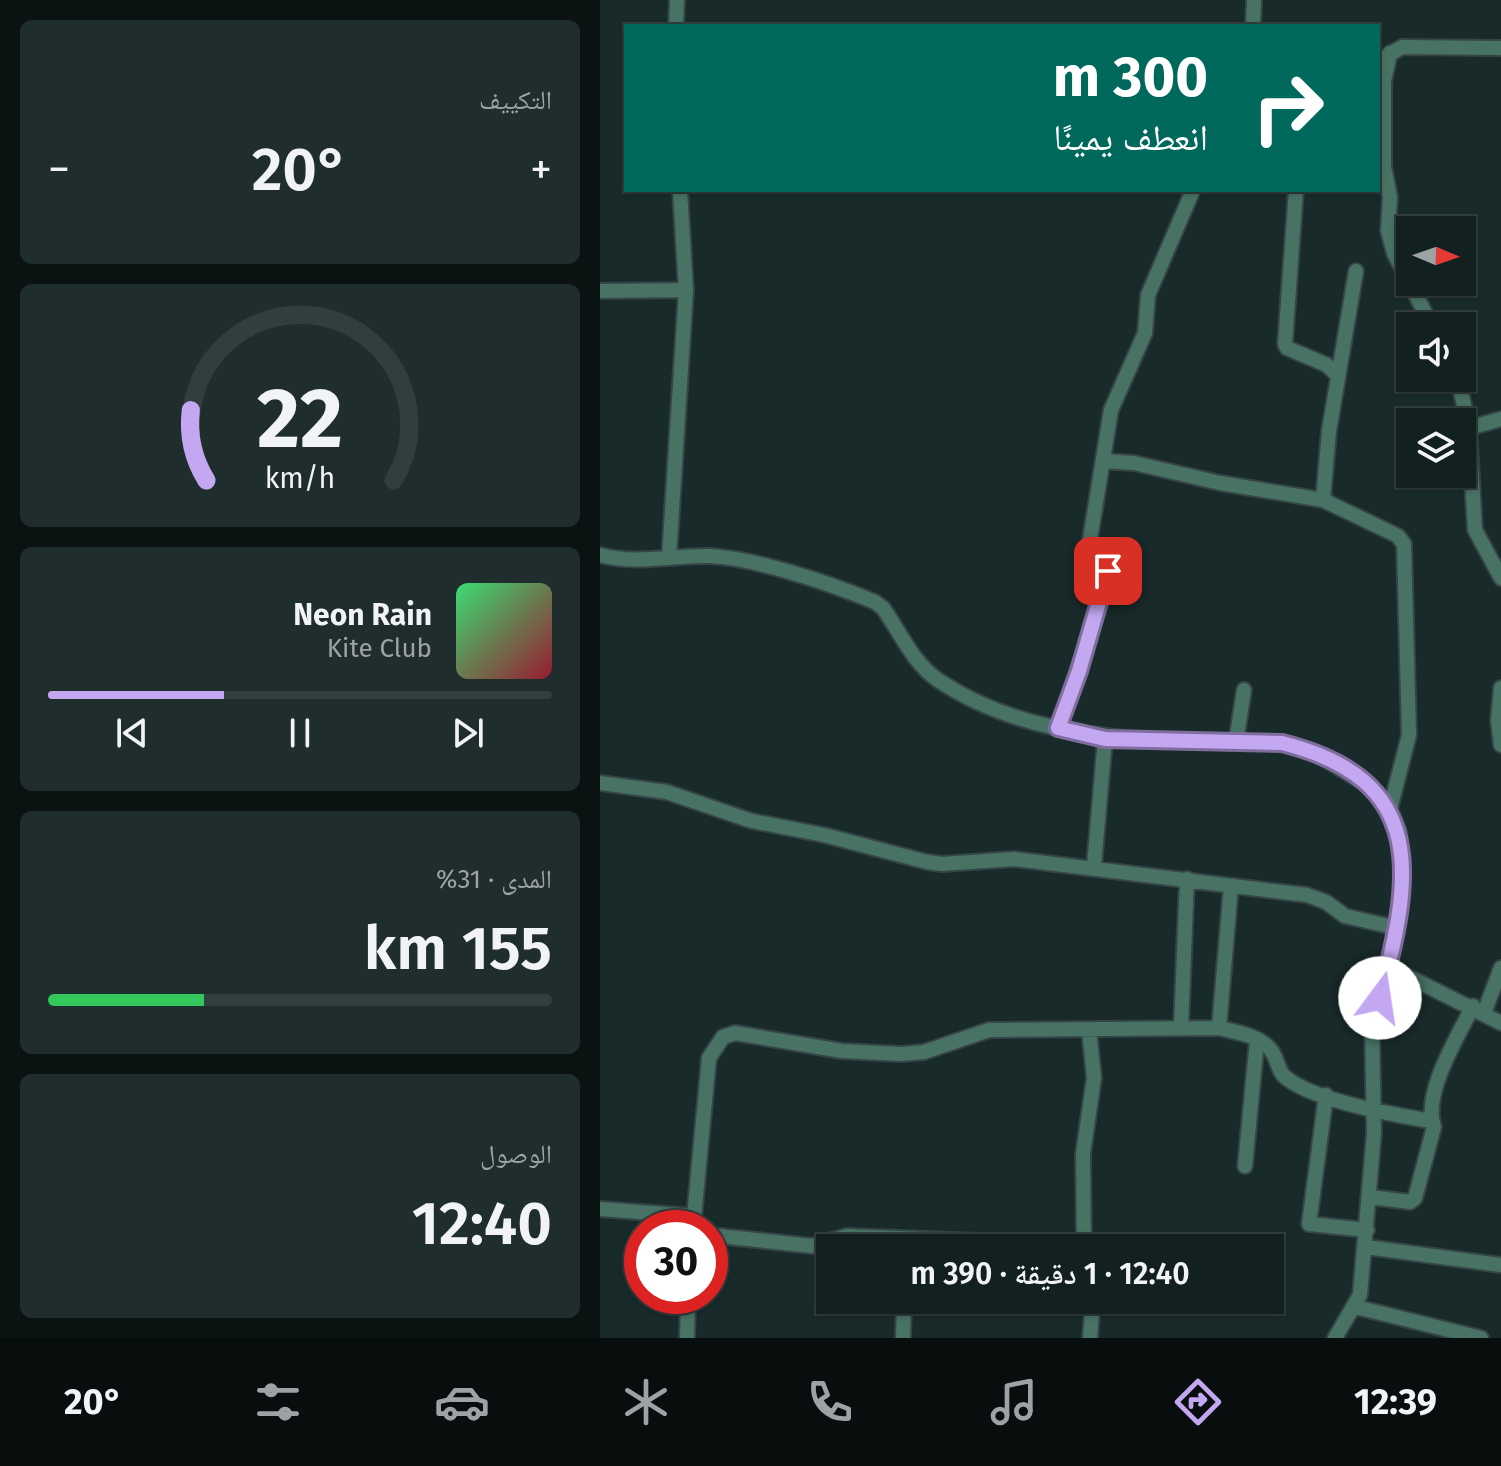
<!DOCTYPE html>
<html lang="ar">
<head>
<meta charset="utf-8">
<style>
  body { margin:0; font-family:"Fira Sans","Noto Naskh Arabic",sans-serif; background:#202d2d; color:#f1f3f6; direction:rtl; height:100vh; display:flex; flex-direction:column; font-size:30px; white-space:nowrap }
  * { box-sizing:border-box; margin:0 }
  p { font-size:26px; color:#9da3a5 }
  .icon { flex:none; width:44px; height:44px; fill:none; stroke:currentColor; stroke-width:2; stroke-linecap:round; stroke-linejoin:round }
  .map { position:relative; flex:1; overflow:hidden; direction:ltr }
  .side { display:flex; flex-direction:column; gap:20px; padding:20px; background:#0a1212; width:600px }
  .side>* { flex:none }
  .guide { position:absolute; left:24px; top:24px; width:756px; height:168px; border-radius:0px; box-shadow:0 2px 6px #0004,0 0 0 2px #323e3e; direction:rtl; background:#00695c; color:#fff; overflow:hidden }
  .needle { width:52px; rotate:92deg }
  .buttons { position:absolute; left:796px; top:216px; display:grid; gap:16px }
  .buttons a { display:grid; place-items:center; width:80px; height:80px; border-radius:0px; background:#132020; box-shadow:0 2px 6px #0004,0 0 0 2px #323e3e; font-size:40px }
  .speed { position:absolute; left:24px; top:1210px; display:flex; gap:16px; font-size:40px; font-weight:700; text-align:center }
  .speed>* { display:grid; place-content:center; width:104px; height:104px; border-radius:50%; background:#132020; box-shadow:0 2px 6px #0004,0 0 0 2px #323e3e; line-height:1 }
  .speed .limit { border:12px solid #d22; background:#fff; color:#111 }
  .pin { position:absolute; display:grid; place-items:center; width:68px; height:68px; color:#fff; margin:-34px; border-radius:16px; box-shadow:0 4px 12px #0006 }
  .me { position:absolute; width:88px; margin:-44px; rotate:14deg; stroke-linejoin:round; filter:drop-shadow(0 0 6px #0008) }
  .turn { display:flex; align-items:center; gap:28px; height:168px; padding:0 40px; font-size:36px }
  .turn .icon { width:104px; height:104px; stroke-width:2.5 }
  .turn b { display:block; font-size:56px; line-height:68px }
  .big { font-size:60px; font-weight:600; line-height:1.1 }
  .side .tile { flex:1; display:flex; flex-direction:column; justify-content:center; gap:12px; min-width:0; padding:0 28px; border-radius:12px; background:#202d2d }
  .side .dial { align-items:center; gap:0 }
  .dial svg { height:208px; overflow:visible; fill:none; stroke:#323e3e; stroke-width:7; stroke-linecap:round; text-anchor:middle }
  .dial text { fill:#f1f3f6; stroke:none }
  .song { display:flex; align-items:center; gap:24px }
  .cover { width:96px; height:96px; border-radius:12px; background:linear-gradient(135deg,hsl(140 70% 55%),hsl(350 70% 35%)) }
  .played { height:8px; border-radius:4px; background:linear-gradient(90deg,#c4a7f1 35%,#323e3e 35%) }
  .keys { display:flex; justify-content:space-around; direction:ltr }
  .heat { display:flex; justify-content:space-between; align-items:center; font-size:44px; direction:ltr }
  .charge { height:12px; border-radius:6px; background:linear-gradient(90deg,#34c759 31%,#323e3e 0) }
  .trip { position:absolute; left:216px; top:1234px; width:468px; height:80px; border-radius:0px; background:#132020; box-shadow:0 2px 6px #0004,0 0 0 2px #323e3e; font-weight:600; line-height:80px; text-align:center; direction:rtl }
  .tabs { display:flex; height:128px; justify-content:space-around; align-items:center; background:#080d0d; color:#9da3a5 }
  .tabs .icon { width:56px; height:56px }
  .tabs .current { color:#c4a7f1 }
  .tabs b { font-size:36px; color:#f1f3f6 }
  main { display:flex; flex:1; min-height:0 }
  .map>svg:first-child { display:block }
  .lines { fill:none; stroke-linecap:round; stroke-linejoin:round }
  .minor-casing { stroke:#354545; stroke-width:18 }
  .minor { stroke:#487264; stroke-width:14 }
  .route-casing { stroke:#7f6d9d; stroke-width:20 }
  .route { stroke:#c4a7f1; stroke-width:14 }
</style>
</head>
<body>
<main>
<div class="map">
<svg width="901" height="1338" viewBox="0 0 901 1338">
  <rect width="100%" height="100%" fill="#192a2a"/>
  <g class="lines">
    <g class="minor-casing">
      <path id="minor" d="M 76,26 L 77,0
        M 653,26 L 654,0
        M 790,53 L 784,81 L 784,167 L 790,197 L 788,231 L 794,253 L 832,326
        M 785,57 L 802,47 L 901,48
        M 80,190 L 86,290
        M 696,190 L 685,344 L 687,348 L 727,365 L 738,376
        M 756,271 L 729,431 L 723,500 L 798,536 L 804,544 L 809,735 L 790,809
        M 0,291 L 86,290 L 69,558
        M 858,378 L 869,428 L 875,530 L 901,578
        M 869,428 L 901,419
        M 503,461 L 534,463 L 620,483 L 723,500
        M 0,555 C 37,565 72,555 110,556 C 155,558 232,584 275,602 L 283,608 C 300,632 313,663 338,680 C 437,747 569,741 682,743 L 710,750 L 766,784 L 790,809 L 799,832 L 803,864 L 797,928 L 772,1029 L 774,1133 L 760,1295 L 735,1338
        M 901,688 L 898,721 L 901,745
        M 458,728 L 510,574 L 486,564 L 511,410 L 545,333 L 548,295 L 593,190
        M 636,742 L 644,690
        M 0,783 L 67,792 L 152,821 L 224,835 L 327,862 L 342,864 L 414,859 L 707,895 L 726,902 L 745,916 L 797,928
        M 494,866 L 505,739
        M 789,967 L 901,1023
        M 884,1013 L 901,968
        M 581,1027 L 587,879
        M 619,1028 L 631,886
        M 726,1095 L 709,1224 L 767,1230
        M 645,1166 L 657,1040
        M 770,1197 L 810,1202 L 815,1198 L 834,1127 C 822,1094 858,1036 873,1006
        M 0,1209 L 92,1216
        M 93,1228 L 109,1058 L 123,1037 L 135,1033 L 242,1051 L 301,1054 L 324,1052 L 389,1030 L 619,1028 C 636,1032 658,1035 670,1049 C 677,1056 677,1069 684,1076 C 710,1100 795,1115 831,1121
        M 110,1235 L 212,1246 L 247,1236 L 454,1244 L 467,1248
        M 766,1247 L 901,1265
        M 484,1248 L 483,1154 L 494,1078 L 489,1029
        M 756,1307 L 881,1338
        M 87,1338 L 88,1296
        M 303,1338 L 304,1300
        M 490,1338 L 493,1300"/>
    </g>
    <use href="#minor" class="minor"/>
  </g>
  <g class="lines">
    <g class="route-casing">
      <path id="route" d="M 508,571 L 479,671 L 458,728 L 505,739 L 682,743 C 830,780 812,878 780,998"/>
    </g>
    <use href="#route" class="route"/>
  </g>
</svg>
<div class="buttons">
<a><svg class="needle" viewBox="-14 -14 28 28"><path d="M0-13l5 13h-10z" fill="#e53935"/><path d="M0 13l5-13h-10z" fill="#9da3a5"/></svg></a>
<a><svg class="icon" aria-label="sound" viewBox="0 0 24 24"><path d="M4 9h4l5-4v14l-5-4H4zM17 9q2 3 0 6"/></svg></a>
<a><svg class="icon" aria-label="layers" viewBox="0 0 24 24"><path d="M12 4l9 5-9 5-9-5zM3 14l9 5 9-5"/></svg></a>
</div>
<div class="speed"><div class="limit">30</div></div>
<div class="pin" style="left:508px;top:571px;background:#d93025"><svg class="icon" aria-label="arrive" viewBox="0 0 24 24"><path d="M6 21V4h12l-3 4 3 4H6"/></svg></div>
<svg class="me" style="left:780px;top:998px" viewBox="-20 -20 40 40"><circle r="19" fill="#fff"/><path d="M0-13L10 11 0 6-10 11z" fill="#c4a7f1"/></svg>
<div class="trip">12:40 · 1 دقيقة · 390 m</div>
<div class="guide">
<div class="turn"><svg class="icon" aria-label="right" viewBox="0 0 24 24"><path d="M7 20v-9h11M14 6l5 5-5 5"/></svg><div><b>300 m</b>انعطف يمينًا</div></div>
</div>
</div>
<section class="side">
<div class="tile"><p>التكييف</p>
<div class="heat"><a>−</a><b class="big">20°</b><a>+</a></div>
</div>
<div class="tile dial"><svg viewBox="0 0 100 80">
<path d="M14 69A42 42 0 1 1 86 69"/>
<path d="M14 69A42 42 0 0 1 8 42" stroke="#c4a7f1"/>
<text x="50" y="56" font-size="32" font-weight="700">22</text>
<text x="50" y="72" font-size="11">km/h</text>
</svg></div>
<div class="tile">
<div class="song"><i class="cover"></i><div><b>Neon Rain</b><p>Kite Club</p></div></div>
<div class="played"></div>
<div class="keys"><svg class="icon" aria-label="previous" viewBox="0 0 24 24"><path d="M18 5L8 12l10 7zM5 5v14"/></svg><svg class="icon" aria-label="pause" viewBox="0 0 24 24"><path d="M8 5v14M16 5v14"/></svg><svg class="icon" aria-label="next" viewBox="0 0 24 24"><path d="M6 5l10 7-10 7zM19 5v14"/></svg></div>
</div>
<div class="tile"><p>المدى · 31%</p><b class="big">155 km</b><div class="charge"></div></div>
<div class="tile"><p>الوصول</p><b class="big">12:40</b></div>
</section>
</main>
<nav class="tabs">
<b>12:39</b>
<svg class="icon current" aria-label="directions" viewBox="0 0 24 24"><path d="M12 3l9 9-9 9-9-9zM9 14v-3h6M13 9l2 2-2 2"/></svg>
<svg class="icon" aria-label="music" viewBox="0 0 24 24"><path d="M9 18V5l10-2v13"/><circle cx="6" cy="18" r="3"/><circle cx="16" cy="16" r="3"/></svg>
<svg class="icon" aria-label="phone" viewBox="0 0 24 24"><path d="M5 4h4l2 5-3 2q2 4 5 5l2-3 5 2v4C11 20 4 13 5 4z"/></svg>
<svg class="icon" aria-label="climate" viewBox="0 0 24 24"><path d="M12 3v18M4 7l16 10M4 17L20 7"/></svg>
<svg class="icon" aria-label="car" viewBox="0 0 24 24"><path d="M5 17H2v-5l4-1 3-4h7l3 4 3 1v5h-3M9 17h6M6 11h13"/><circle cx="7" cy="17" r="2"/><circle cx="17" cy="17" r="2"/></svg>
<svg class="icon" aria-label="filters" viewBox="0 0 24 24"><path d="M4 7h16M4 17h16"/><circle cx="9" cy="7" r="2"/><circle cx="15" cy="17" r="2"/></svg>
<b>20°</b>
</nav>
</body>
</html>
